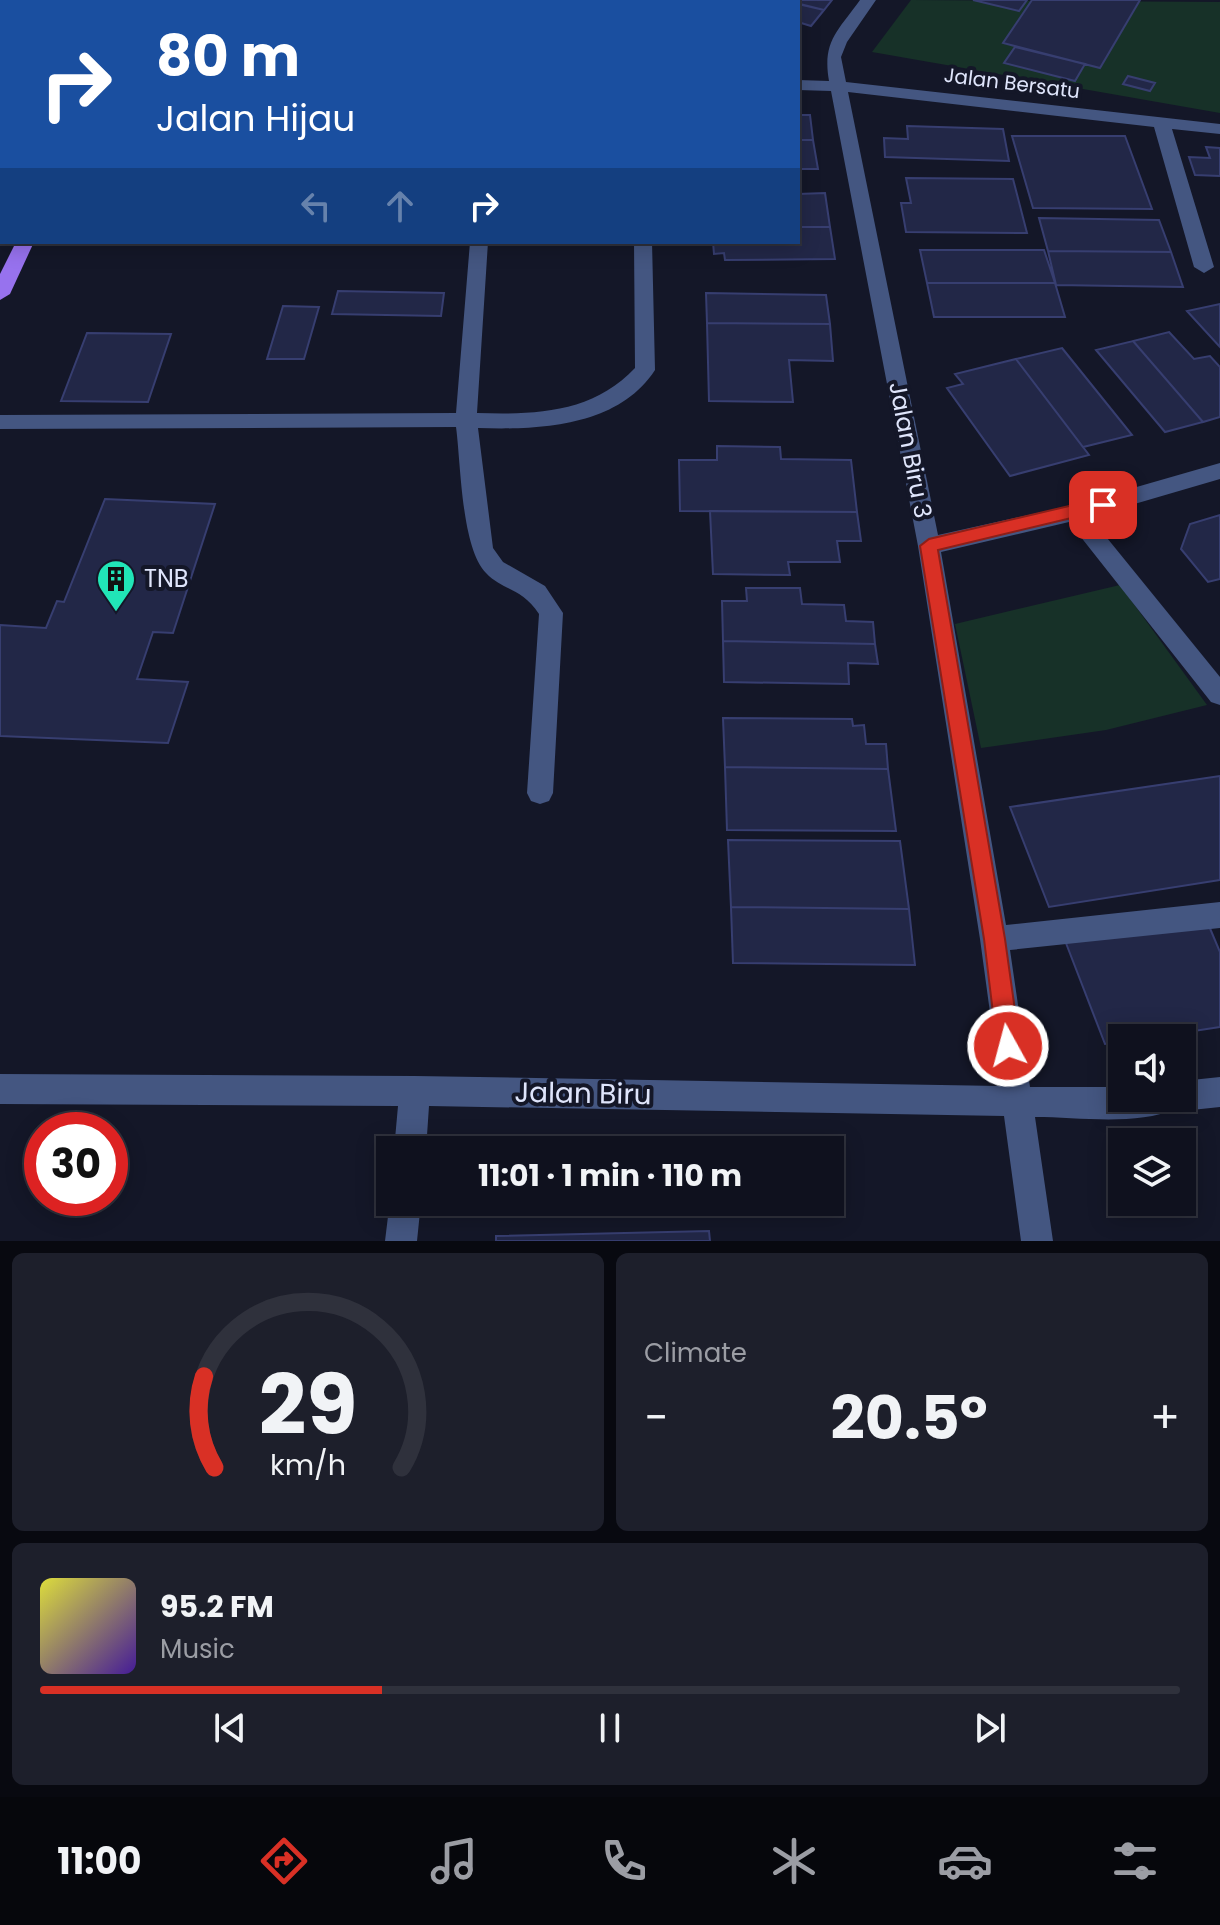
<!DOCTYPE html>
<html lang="en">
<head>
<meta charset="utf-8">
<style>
  body { margin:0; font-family:Poppins,sans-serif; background:#1d1f2b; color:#f1f3f6; height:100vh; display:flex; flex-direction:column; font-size:30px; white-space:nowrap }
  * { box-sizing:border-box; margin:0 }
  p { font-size:26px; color:#9b9da4 }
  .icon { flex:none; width:44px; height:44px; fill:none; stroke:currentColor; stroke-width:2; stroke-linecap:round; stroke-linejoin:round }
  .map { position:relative; height:1241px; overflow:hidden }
  .panel { display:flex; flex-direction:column; gap:12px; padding:12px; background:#080910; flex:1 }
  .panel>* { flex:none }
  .banner { position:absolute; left:0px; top:0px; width:800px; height:244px; box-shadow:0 4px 20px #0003,0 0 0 2px #2f313c; background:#1a4fa0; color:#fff; overflow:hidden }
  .buttons { position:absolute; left:1108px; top:1024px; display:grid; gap:16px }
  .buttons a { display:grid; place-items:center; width:88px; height:88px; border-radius:0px; background:#0f111e; box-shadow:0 4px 20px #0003,0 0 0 2px #2f313c; font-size:40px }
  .speed { position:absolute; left:24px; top:1112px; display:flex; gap:16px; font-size:40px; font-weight:700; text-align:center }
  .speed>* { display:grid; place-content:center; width:104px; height:104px; border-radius:50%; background:#0f111e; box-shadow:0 4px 20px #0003,0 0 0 2px #2f313c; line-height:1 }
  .speed .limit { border:12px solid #d22; background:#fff; color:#111 }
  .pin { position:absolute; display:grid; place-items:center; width:68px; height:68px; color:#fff; margin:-34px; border-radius:16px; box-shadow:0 4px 12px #0006 }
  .me { position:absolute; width:88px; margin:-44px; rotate:353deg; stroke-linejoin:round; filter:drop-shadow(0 0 6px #0008) }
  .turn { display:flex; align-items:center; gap:28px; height:168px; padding:0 24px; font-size:36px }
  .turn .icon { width:104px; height:104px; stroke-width:2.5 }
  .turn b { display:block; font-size:56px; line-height:68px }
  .lanes { display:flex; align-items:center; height:76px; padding:0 24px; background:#0003; justify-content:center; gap:40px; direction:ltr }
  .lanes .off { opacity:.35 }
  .big { font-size:60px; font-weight:700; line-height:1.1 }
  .panel .tile { flex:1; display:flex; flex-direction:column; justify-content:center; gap:12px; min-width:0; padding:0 28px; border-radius:12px; background:#1d1f2b }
  .panel .dial { align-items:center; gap:0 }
  .dial svg { height:208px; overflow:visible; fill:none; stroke:#2f313c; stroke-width:7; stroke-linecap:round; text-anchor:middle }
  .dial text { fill:#f1f3f6; stroke:none }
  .song { display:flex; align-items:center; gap:24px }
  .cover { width:96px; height:96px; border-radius:12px; background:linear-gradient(135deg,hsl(60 70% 55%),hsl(260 70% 35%)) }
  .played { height:8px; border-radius:4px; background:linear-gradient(90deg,#d93025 30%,#2f313c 30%) }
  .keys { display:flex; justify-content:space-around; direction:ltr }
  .heat { display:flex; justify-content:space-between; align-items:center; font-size:44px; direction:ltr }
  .panel .tiles { flex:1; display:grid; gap:12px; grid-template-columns:1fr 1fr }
  .tile:last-child { grid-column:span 2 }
  .trip { position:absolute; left:376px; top:1136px; width:468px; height:80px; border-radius:0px; background:#0f111e; box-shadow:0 4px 20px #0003,0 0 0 2px #2f313c; font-weight:700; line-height:80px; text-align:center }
  .dock { display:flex; height:128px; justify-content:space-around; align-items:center; background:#06070c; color:#9b9da4 }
  .dock .icon { width:56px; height:56px }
  .dock .on { color:#d93025 }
  .dock b { font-size:36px; color:#f1f3f6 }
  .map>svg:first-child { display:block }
  .green { fill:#173128 }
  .building { fill:#222747; stroke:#373e70; stroke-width:2 }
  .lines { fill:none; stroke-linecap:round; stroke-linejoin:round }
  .minor { fill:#445681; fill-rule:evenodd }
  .major { fill:#9772ee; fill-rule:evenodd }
  .highway { fill:#ed68d4; fill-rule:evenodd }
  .route { fill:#d93025; stroke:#8d1f18; stroke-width:2 }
  .labels { text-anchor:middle; stroke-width:8; stroke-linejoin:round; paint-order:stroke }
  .far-street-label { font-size:20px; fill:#dfe5fb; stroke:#141728 }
  .street-label { font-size:24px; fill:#dfe5fb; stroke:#141728 }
  .poi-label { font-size:24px; fill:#dfe5fb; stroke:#141728; text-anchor:start }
  .near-street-label { font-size:28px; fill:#dfe5fb; stroke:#141728 }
</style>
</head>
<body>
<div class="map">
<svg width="1220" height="1241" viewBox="0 0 1220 1241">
  <rect width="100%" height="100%" fill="#141728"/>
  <path class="green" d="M 911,0 L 1220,2 L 1220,113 L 872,52 Z
    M 1120,585 L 1207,705 L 1106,730 L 981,748 L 955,624 Z"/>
  <path class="building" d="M 300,0 L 375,0 L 383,2 L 308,2 Z
    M 439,0 L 516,0 L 521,1 L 447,2 Z
    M 630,0 L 707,0 L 638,2 Z
    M 784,0 L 832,0 L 824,10 Z
    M 973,0 L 1027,0 L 1019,11 Z
    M 1032,0 L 1140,0 L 1100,68 L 1003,43 Z
    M 798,4 L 824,10 L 811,26 L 798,22 Z
    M 1015,47 L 1085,64 L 1075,81 L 1004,63 Z
    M 1128,76 L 1155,83 L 1150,91 L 1123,84 Z
    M 798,115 L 810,115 L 813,140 L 798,140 Z
    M 907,126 L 1003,129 L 1009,161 L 885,157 L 884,138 L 908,139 Z
    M 1012,136 L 1125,136 L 1152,209 L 1033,208 Z
    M 798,140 L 813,140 L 818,169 L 798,169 Z
    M 1206,147 L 1220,148 L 1220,176 L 1195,175 L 1189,157 L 1210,158 Z
    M 906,178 L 1013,179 L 1027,233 L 906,232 L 901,203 L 911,203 Z
    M 825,193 L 830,227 L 798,227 L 798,194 Z
    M 1039,218 L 1159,220 L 1171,252 L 1048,251 Z
    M 798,227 L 830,227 L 835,259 L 725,260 L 724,253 L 714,254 L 713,242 L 798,242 Z
    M 920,250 L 1044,250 L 1055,283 L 927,283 Z
    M 1048,251 L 1171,252 L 1183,287 L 1056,285 Z
    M 927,283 L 1055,283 L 1065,317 L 934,317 Z
    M 338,291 L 444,293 L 441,316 L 332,314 Z
    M 706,293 L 826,295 L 830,324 L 707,323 Z
    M 1220,304 L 1220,347 L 1187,311 Z
    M 283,306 L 319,307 L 304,359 L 267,359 Z
    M 707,323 L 830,324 L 833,361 L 789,360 L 793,402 L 709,401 Z
    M 1169,332 L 1194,359 L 1210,356 L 1220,367 L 1220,417 L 1203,422 L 1133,341 Z
    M 87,333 L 171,334 L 148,402 L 61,401 Z
    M 1133,341 L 1203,422 L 1165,432 L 1096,350 Z
    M 1062,348 L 1132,435 L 1083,447 L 1016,359 Z
    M 1016,359 L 1083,447 L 1089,455 L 1010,476 L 947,388 L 963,384 L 955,374 Z
    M 717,446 L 780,447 L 781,459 L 851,460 L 857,512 L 680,511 L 679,460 L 717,460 Z
    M 105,499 L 215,504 L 173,633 L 153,632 L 137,679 L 188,682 L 168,743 L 0,736 L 0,625 L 46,628 L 57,601 L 64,602 Z
    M 710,511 L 857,512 L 861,541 L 837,541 L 840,562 L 788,562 L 790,575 L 713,574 Z
    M 1220,515 L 1220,579 L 1208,582 L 1181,549 L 1190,524 Z
    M 746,588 L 800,588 L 802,604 L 844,605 L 846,621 L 873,622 L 875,644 L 723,641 L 722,601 L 747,601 Z
    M 723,641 L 875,644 L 878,664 L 848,663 L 849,684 L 724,682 Z
    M 723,718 L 852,719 L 853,726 L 864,725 L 866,744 L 886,744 L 888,769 L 725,767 Z
    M 725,767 L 888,769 L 896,831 L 727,830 Z
    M 1220,776 L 1220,880 L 1049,907 L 1010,807 Z
    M 728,840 L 900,841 L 909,909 L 731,907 Z
    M 731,907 L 909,909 L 915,965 L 733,963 Z
    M 1209,926 L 1220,952 L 1220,1027 L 1148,1038 L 1122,1038 L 1122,1042 L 1105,1044 L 1064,938 Z
    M 709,1231 L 710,1241 L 496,1241 L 496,1236 Z"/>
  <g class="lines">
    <path class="minor" d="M 860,0 L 876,0 L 847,42 L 841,57 L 846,82 L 1220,124 L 1220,134 L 1172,129 L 1214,267 L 1204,273 L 1194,267 L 1154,127 L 848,92 L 938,535 L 1074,505 L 1220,463 L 1220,479 L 1090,517 L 1220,677 L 1220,705 L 1211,702 L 1069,522 L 941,552 L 1006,925 L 1220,902 L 1220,928 L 1010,950 L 1030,1087 L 1122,1087 L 1122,1098 L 1182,1098 L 1182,1081 L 1220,1077 L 1220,1107 L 1182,1111 L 1176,1109 C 1135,1126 1079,1117 1035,1117 L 1053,1241 L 1021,1241 L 1004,1116 L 429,1106 L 426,1150 L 394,1150 L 398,1106 L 0,1104 L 0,1074 L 415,1076 L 1000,1086 L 980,939 L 918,546 L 831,91 L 798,90 L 798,80 L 829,81 C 822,41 838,31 860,0 Z
      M 470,242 L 488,242 L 477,413 C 535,415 593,413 635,368 L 634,242 L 652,242 L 655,370 C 618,427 539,430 478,428 L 493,548 L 503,562 L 545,586 L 563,613 L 553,793 L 549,801 L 540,804 L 531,801 L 527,793 L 539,614 C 521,587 503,591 486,573 C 461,547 461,464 456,427 L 0,429 L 0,415 L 456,413 Z
      M 390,1200 L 421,1202 L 417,1241 L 385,1241 Z"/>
    <path class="major" d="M 16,242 L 34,242 L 10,294 L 0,300 L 0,274 Z"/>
    <path class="highway" d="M 2,60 L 2,71 L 0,72 L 0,61 Z
      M 0,194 L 2,194 L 0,207 Z"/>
  </g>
  <path class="route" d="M 1103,498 L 1109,500 L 1112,505 L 1109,509 L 938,550 L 1005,939 L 1020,1046 L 1016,1054 L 1008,1057 L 1000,1054 L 997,1046 L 984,939 L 920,546 L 929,539 Z"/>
  <defs>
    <g id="building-pin" transform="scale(2)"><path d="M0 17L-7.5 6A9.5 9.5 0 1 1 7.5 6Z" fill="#21e5b7" stroke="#141728"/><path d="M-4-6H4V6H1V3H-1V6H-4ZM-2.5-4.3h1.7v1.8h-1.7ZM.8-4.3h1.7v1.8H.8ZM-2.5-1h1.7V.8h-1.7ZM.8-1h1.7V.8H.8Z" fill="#111"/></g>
  </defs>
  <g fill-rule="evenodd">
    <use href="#building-pin" x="116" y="579"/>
  </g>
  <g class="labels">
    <g class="far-street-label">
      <text transform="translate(1012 83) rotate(7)" y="7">Jalan Bersatu</text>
    </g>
    <g class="street-label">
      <text transform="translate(910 450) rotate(79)" y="8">Jalan Biru 3</text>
    </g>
    <g class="poi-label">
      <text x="144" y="587">TNB</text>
    </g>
    <g class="near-street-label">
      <text transform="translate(583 1093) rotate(1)" y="10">Jalan Biru</text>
    </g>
  </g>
</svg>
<div class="buttons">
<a><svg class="icon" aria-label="sound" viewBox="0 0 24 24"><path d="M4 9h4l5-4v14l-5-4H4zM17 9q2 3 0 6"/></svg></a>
<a><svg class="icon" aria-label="layers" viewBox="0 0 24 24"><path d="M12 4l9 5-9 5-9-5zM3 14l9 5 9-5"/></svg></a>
</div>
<div class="speed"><div class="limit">30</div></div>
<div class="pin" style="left:1103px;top:505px;background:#d93025"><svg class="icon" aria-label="arrive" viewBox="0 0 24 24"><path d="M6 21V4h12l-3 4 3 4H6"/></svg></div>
<svg class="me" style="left:1008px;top:1046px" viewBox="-20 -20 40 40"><circle r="17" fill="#d93025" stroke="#fff" stroke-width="3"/><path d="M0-11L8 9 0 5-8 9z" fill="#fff"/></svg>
<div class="trip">11:01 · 1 min · 110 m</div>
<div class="banner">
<div class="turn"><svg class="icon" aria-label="right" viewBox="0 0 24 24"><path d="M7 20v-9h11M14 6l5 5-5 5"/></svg><div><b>80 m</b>Jalan Hijau</div></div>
<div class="lanes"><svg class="icon off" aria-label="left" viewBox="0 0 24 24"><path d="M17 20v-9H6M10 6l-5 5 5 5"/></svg><svg class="icon off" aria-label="ahead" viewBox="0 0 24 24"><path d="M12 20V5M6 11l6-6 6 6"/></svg><svg class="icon" aria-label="right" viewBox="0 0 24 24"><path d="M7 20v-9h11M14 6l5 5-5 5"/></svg></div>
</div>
</div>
<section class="panel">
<div class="tiles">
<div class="tile dial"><svg viewBox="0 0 100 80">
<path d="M14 69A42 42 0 1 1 86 69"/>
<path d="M14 69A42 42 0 0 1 10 34" stroke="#d93025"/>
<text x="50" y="56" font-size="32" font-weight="700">29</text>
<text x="50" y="72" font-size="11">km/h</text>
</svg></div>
<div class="tile"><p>Climate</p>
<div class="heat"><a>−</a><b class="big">20.5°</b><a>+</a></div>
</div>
<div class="tile">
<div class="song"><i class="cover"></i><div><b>95.2 FM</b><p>Music</p></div></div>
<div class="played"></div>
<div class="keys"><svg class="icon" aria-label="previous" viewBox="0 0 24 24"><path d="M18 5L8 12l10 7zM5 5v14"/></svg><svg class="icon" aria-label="pause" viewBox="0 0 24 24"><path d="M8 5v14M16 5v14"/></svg><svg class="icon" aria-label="next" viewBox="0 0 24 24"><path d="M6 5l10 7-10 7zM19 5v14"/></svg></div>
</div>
</div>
</section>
<nav class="dock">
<b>11:00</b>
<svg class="icon on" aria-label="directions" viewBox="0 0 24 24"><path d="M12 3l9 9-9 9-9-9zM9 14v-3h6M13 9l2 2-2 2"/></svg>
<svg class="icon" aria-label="music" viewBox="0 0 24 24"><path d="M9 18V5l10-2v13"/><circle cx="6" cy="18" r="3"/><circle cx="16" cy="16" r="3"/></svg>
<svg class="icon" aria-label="phone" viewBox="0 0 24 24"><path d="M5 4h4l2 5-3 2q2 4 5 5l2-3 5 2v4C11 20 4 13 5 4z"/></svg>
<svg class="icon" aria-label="climate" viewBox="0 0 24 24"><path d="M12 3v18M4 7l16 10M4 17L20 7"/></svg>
<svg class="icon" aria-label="car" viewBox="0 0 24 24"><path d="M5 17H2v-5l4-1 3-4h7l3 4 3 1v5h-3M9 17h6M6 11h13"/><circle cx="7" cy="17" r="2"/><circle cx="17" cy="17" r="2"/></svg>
<svg class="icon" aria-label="filters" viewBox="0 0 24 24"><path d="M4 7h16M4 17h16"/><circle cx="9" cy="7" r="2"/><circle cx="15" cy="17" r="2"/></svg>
</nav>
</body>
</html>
